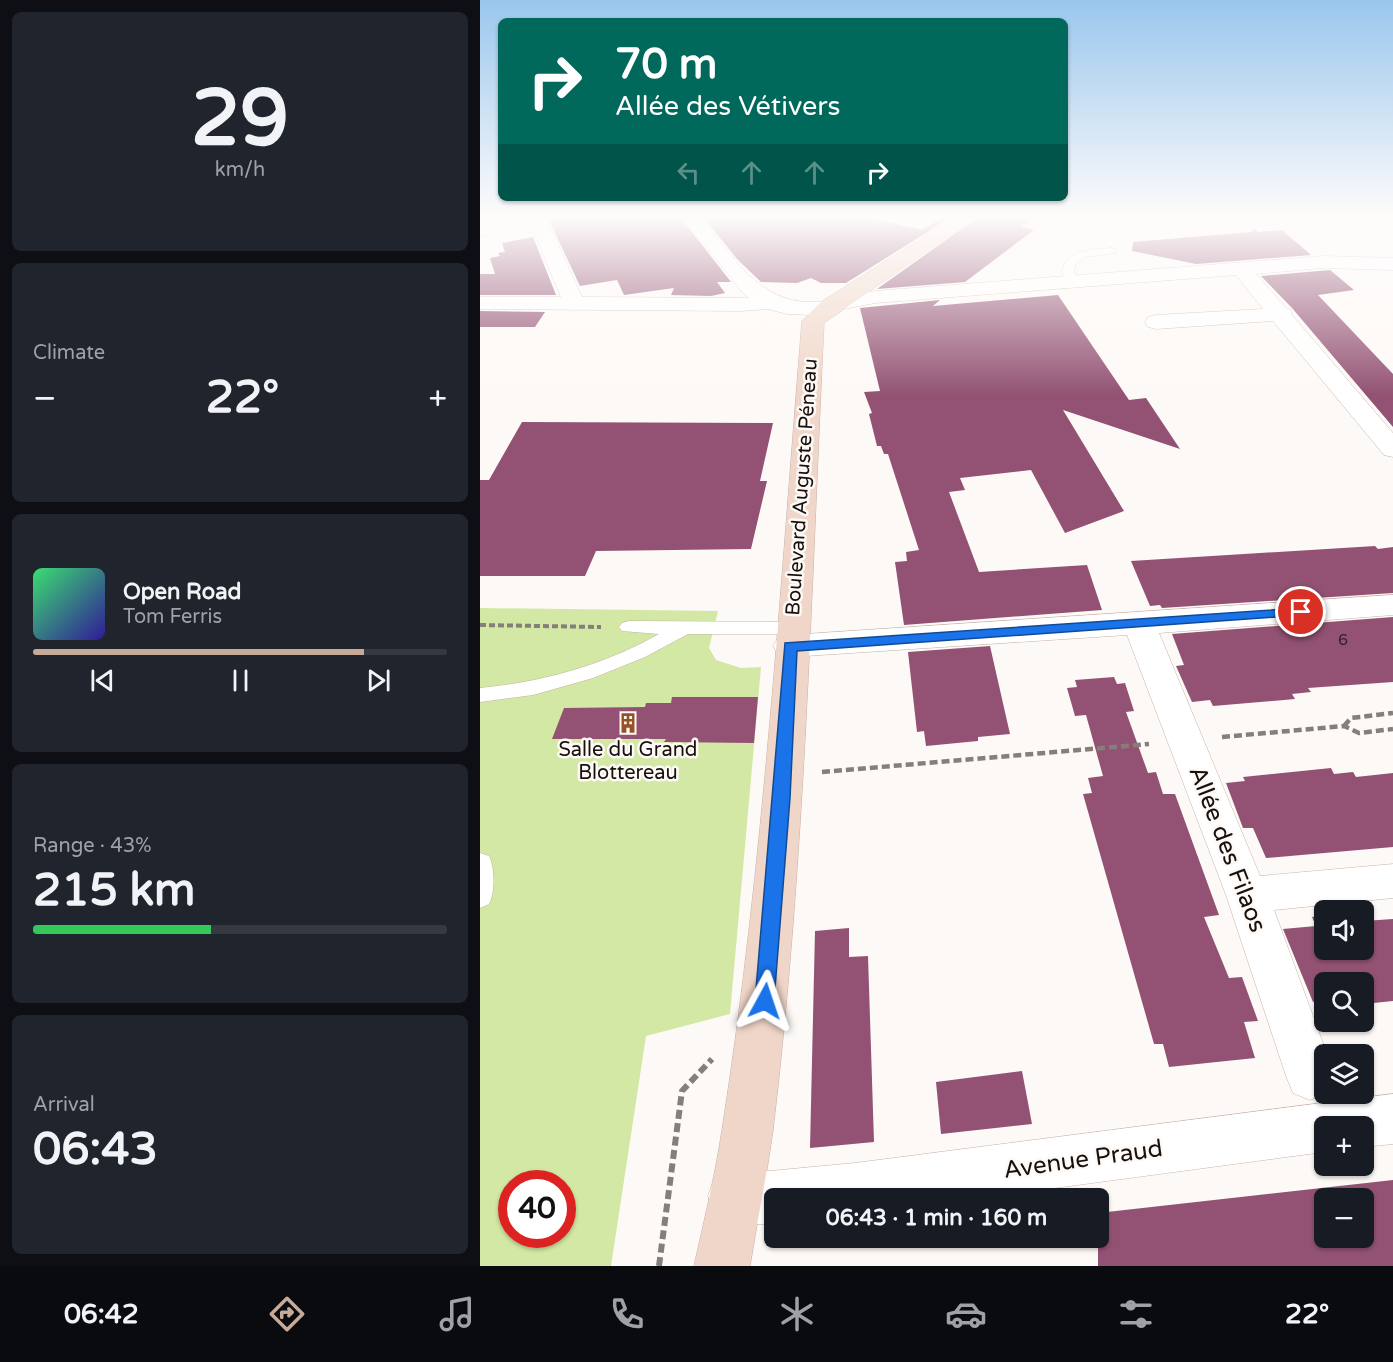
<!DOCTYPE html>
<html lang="en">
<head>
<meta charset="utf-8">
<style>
  body { margin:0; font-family:"Varela Round",sans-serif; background:#20242c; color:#f1f3f6; height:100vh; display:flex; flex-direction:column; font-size:22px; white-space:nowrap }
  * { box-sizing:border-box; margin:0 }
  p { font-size:20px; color:#9ea1a6 }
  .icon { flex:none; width:33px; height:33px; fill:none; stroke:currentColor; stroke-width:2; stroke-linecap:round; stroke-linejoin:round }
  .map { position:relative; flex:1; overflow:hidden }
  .sheet { display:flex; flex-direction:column; gap:12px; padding:12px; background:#0d0f14; width:480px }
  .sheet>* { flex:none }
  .hud { position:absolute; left:18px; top:18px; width:570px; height:183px; border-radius:9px; box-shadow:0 2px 4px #0004; background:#00695c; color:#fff; overflow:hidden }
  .buttons { position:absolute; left:834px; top:900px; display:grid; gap:12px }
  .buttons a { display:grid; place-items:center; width:60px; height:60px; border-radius:9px; background:#171b24; box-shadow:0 2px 4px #0004; font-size:30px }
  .speed { position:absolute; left:18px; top:1170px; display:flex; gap:12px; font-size:30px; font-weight:700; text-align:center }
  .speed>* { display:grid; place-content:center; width:78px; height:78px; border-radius:50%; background:#171b24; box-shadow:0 2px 4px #0004; line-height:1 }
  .speed .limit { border:9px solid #d22; background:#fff; color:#111 }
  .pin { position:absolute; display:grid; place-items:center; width:51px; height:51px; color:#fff; margin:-26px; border:3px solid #fff; border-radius:50%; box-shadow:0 2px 6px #0007 }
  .me { position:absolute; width:66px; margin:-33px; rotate:5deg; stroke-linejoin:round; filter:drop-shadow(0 0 4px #0008) }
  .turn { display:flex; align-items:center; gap:21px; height:126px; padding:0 18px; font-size:27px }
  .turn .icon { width:78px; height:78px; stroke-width:2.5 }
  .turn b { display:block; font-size:42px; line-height:51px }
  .lanes { display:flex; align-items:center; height:57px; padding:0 18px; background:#0003; justify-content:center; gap:30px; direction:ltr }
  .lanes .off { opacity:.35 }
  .big { font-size:45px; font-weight:700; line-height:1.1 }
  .sheet .tile { flex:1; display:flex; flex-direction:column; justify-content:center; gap:9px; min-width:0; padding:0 21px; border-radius:9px; background:#20242c }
  .sheet .dial { align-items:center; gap:0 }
  .dial b { font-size:78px; line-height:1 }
  .song { display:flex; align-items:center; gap:18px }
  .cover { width:72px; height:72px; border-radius:9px; background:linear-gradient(135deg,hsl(140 70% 55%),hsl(250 70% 35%)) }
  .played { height:6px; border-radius:3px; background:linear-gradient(90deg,#c8aa99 80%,#363941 80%) }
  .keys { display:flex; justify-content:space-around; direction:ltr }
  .heat { display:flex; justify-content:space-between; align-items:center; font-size:33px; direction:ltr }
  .charge { height:9px; border-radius:4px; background:linear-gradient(90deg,#34c759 43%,#363941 0) }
  .trip { position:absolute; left:284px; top:1188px; width:345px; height:60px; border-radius:9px; background:#171b24; box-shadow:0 2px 4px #0004; font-weight:700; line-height:60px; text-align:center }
  .menu { display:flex; height:96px; justify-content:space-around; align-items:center; background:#090b0e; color:#9ea1a6 }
  .menu .icon { width:42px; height:42px }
  .menu .current { color:#c8aa99 }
  .menu b { font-size:27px; color:#f1f3f6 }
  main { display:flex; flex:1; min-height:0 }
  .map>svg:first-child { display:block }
  .green { fill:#d3e8a4; fill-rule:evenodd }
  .building { fill:#935273; fill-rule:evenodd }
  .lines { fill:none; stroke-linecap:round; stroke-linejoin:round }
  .lane-casing { stroke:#c7b1a7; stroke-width:1 }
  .street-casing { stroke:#c7b1a7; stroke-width:1 }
  .secondary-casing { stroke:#c7b1a7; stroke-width:1 }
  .path-far3 { stroke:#857f7c; stroke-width:2; stroke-dasharray:4 1.5; stroke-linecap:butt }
  .path-far2 { stroke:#857f7c; stroke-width:4; stroke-dasharray:6 3; stroke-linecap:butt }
  .path-far1 { stroke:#857f7c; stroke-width:4.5; stroke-dasharray:8 4; stroke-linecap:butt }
  .path { stroke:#857f7c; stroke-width:6; stroke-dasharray:9 4.5; stroke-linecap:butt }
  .lane { fill:#fff; fill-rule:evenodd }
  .street { fill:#fff; fill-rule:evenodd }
  .secondary { fill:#f0d6c8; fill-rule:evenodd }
  .route { fill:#1a73e8; stroke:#114b97; stroke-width:1.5 }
  .labels { text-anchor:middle; stroke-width:5; stroke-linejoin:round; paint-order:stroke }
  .number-label { font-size:16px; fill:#362026 }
  .street-label { font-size:20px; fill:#17100c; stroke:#fdf9f6 }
  .poi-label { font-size:20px; fill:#17100c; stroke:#fdf9f6 }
  .near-street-label { font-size:24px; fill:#17100c; stroke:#fdf9f6 }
</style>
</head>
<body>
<main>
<section class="sheet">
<div class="tile dial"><b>29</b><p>km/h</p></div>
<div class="tile"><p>Climate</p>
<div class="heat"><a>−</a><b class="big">22°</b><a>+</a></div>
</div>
<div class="tile">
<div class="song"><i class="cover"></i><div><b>Open Road</b><p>Tom Ferris</p></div></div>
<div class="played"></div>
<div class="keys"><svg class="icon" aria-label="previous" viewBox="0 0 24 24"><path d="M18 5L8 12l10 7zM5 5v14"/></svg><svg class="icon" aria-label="pause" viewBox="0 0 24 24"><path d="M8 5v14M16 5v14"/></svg><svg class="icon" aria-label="next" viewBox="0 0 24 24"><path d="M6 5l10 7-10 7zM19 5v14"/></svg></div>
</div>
<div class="tile"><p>Range · 43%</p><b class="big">215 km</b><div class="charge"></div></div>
<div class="tile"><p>Arrival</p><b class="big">06:43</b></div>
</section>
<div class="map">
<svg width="913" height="1266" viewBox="0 0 913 1266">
  <rect width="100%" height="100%" fill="#fdf9f6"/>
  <path class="green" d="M 0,608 L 238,611 L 229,648 L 236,660 L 261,668 L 281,667 L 250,1014 L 166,1036 L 131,1266 L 0,1266 ZM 32,1184 L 82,1184 L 82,1234 L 32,1234 Z"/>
  <path class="building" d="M 68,218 L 201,218 L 251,282 L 237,282 L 245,293 L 231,296 L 191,295 L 194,288 L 144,295 L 137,280 L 100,286 Z
    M 224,218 L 391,218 L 442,230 L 461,218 L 470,218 L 366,283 L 341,283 L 331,278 L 317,283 L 281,282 L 257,259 Z
    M 497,218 L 553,218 L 541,227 L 554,230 L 485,282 L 397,289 Z
    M 775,229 L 778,232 L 802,230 L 831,255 L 716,264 L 652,251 L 653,242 L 771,232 Z
    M 53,237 L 76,295 L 0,295 L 0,274 L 15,274 L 10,258 L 20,256 L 18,253 L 25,252 L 22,243 Z
    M 850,270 L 874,290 L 838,295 L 913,374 L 913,427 L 812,308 L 781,276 Z
    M 578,295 L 649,400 L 666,398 L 700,449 L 583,410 L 644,511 L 585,533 L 551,470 L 480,478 L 485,490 L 469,492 L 499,572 L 607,565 L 622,610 L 424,625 L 415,562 L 427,561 L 426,552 L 439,550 L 408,454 L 404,454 L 401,446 L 397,446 L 389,414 L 392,413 L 384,392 L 400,391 L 380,308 L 460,300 L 453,306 Z
    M 0,311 L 65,312 L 55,327 L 0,327 Z
    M 42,422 L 293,423 L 280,481 L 287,481 L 271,549 L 116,551 L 105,576 L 0,576 L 0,480 L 9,480 Z
    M 895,546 L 898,549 L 913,547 L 913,593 L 682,608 L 680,605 L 670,606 L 651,561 Z
    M 913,617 L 913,682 L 828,688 L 831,692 L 812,694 L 815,699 L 733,706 L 730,700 L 712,702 L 696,666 L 704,665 L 692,634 Z
    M 510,646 L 530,734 L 498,737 L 498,741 L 446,746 L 444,731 L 437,732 L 428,652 Z
    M 634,677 L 637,684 L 645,683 L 654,711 L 646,712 L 668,773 L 676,772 L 683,794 L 695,794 L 739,915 L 724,917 L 749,978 L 762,977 L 778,1021 L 764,1022 L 775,1058 L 689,1067 L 683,1044 L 674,1044 L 603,794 L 612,793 L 608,778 L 623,776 L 606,715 L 595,716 L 587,688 L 597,687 L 595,680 Z
    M 192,697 L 278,697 L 274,743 L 184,742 L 186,739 L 72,739 L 84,708 L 165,707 L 166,703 L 191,703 Z
    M 851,768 L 854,774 L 873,772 L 876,777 L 913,773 L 913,847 L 786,858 L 773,828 L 763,828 L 746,783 L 765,781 L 763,777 Z
    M 844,915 L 844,950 L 884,950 L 884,921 L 913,919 L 913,1001 L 884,1004 L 884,982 L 844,982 L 844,1000 L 833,1002 L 803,929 L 836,926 L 832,917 Z
    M 369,928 L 369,957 L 388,956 L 394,1142 L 330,1148 L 335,931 Z
    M 542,1071 L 552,1124 L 461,1134 L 456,1082 Z
    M 913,1180 L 913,1266 L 618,1266 L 618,1213 ZM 844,1198 L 884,1198 L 884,1238 L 844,1238 Z"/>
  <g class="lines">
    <g class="lane-casing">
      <path id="lane" d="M 631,248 L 635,249 L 635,253 L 606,257 L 595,265 L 594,272 L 601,282 L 599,285 L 591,285 L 582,272 C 585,249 613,250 631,248 Z
        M 149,621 L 312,622 L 319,624 L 322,628 L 319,632 L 312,634 L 208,634 L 165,657 L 113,678 L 53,695 L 0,702 L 0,688 C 63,682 124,665 179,634 L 142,631 L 139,627 L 142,623 Z
        M 0,853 L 9,856 C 15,869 15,892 9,904 L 0,908 Z"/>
    </g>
    <g class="street-casing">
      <path id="street" d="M 44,218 L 66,218 L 102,297 L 269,298 L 263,293 L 203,218 L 221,218 C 251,254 279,303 331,302 C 352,302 374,295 395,291 L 843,256 L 913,258 L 913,270 L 843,268 L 776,274 L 806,308 L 810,309 L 812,315 L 913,433 L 913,457 L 904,455 L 793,321 L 676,329 L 668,327 L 665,322 L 668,317 L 676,315 L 783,309 L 756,275 L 395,303 L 333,315 L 307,314 L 288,309 L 261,311 L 0,309 L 0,297 L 81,297 L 52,228 L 0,236 L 0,224 Z
        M 913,595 L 913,615 L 679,633 L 780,876 L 913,864 L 913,898 L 794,910 L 847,1054 L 845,1094 L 830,1100 L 813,1093 L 806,1076 L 746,895 L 647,635 L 310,657 L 298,654 L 293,646 L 298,638 L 310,635 Z
        M 913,1094 L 913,1144 L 884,1147 L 884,1126 L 844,1126 L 844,1152 L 500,1198 L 294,1198 L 294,1224 L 290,1225 L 254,1222 L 235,1215 L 228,1196 L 235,1177 L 254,1170 L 290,1171 L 375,1163 Z"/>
    </g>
    <g class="secondary-casing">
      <path id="secondary" d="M 474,218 L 495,218 L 344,323 C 331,592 325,862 293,1130 C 287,1175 277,1221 270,1266 L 214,1266 C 224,1221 235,1176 242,1130 C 284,863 300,591 322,321 L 341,302 Z"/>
    </g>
    <path class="path-far3" d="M 847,218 L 850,220"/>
    <path class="path-far2" d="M 0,625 L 121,627"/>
    <path class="path-far1" d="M 864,726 L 871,718 L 913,713
      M 742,737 L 864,726 L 879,733 L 913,729
      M 342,772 L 669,744"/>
    <path class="path" d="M 179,1266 L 202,1091 L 232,1059"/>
    <use href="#lane" class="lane"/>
    <use href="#street" class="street"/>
    <use href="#secondary" class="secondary"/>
  </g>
  <linearGradient id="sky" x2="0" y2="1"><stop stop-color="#9ac6ed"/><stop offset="0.55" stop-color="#fefcfb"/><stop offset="1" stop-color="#fefcfb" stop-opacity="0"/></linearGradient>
  <rect width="913" height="395" fill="url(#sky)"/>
  <path class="route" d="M 821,608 L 825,609 L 825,615 L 317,651 L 310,798 L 294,1001 L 291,1007 L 285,1010 L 278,1007 L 275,1001 L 305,643 Z"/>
  <defs>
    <g id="building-bare" transform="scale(1.62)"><path d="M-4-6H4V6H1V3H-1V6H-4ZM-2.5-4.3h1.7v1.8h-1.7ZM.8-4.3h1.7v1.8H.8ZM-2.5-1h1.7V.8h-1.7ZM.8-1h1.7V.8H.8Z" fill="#965127" stroke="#fdf9f6" stroke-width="2.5" paint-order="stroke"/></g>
  </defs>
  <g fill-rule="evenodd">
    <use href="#building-bare" x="148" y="723"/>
  </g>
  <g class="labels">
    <g class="number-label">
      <text x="863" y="645">6</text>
    </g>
    <g class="street-label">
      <text transform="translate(321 487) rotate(-86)" y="7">Boulevard Auguste Péneau</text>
    </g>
    <g class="poi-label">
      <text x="148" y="756">Salle du Grand<tspan x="148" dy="23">Blottereau</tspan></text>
    </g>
    <g class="near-street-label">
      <text transform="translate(748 849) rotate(69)" y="8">Allée des Filaos</text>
      <text transform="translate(603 1159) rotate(-8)" y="8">Avenue Praud</text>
    </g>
  </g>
</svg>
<div class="buttons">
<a><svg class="icon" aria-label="sound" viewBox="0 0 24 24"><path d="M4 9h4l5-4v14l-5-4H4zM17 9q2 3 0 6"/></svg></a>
<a><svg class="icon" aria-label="search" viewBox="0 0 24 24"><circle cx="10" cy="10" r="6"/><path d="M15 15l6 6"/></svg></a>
<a><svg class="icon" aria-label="layers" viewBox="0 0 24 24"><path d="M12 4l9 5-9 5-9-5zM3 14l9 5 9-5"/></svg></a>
<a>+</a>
<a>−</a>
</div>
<div class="speed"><div class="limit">40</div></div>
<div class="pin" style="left:821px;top:612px;background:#d93025"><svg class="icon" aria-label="arrive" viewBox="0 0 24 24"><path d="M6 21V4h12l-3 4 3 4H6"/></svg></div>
<svg class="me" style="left:285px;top:1001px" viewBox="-20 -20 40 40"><path d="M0-17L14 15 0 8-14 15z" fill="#1a73e8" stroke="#fff" stroke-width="4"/></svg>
<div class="trip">06:43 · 1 min · 160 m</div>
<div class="hud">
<div class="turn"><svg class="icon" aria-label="right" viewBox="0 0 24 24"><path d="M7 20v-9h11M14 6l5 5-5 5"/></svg><div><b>70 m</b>Allée des Vétivers</div></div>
<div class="lanes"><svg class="icon off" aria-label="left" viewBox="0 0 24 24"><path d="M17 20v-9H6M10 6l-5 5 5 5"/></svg><svg class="icon off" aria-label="ahead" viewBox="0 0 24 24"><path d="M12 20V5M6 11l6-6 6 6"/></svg><svg class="icon off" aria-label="ahead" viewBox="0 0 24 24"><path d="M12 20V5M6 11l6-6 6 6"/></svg><svg class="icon" aria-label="right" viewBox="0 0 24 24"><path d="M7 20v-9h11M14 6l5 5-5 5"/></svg></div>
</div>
</div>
</main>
<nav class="menu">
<b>06:42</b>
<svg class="icon current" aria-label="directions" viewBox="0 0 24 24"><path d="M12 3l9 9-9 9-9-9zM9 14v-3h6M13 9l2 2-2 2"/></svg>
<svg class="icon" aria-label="music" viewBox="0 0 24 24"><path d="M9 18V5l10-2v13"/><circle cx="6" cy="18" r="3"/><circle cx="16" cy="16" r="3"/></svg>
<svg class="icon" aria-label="phone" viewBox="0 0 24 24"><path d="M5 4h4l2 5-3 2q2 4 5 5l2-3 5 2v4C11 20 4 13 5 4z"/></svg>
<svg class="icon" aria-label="climate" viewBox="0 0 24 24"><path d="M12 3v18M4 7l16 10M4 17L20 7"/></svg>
<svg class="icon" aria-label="car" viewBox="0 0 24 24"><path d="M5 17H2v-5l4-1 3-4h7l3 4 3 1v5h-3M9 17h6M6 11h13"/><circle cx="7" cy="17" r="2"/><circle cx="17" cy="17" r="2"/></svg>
<svg class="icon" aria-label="filters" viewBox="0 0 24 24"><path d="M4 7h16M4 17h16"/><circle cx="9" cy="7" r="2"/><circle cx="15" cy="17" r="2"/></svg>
<b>22°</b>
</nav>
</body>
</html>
